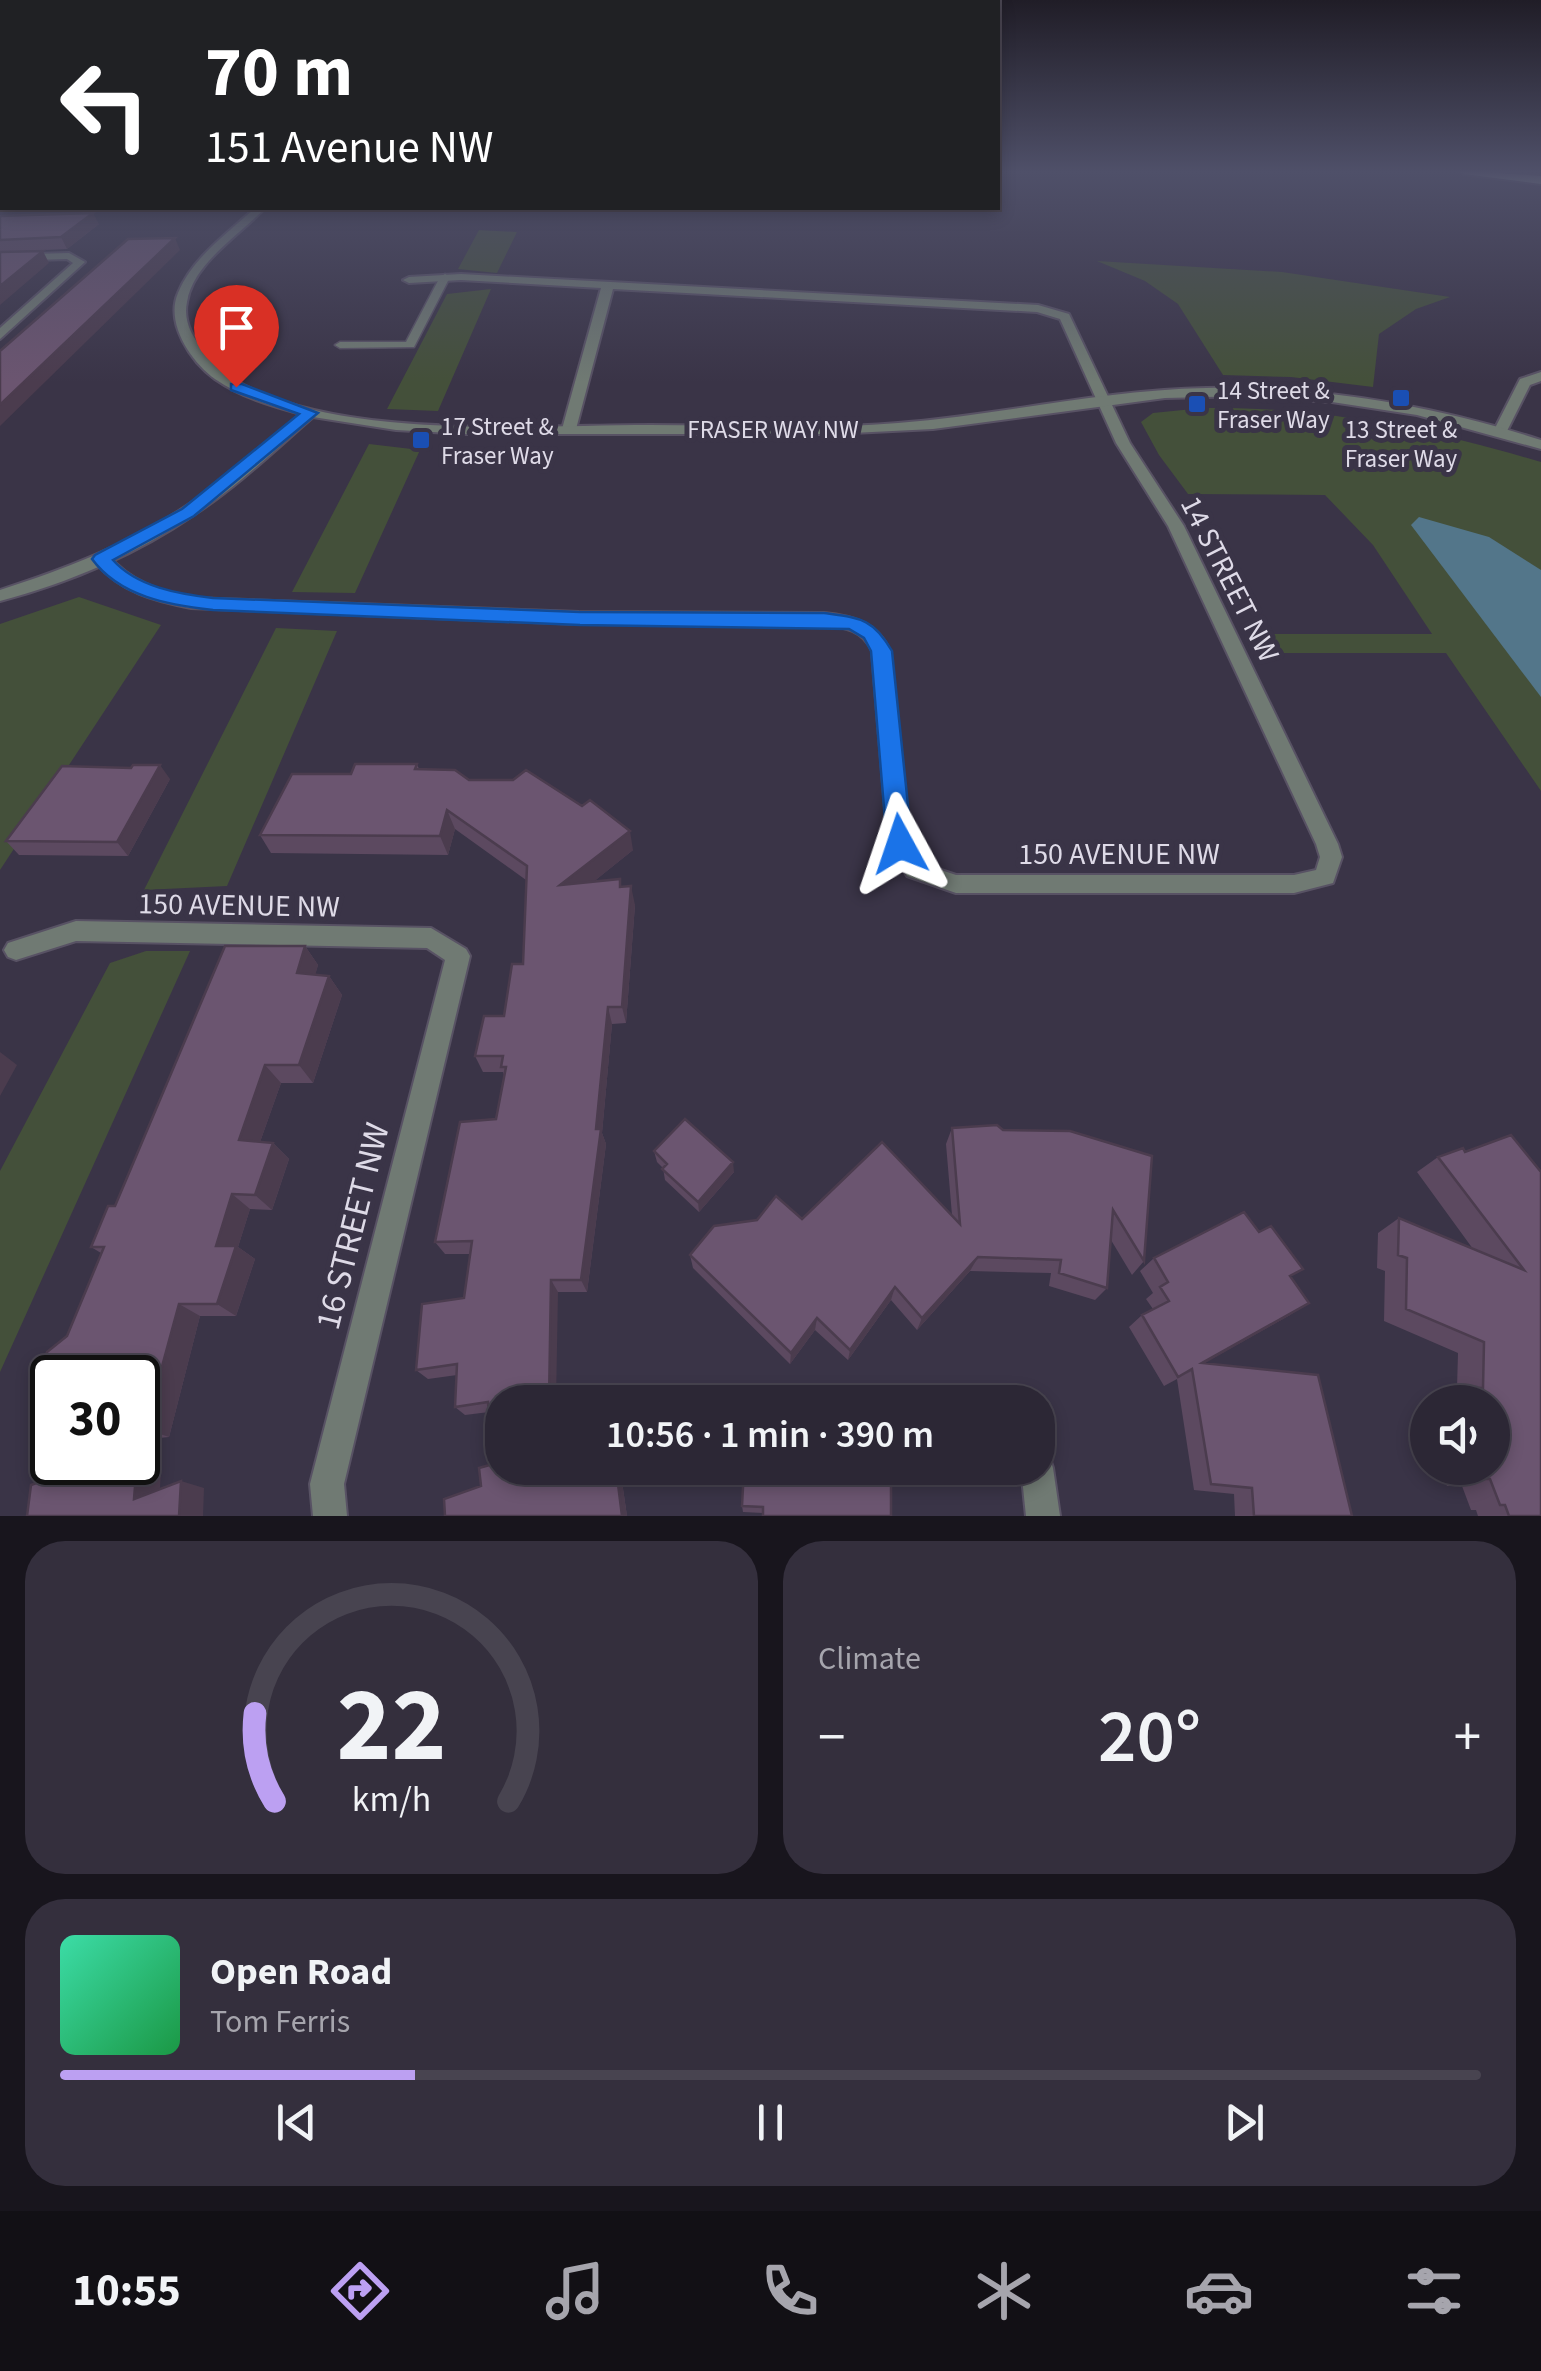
<!DOCTYPE html>
<html lang="en">
<head>
<meta charset="utf-8">
<style>
  body { margin:0; font-family:"Source Sans 3",sans-serif; background:#342f3d; color:#f1f3f6; height:100vh; display:flex; flex-direction:column; font-size:38px; white-space:nowrap }
  * { box-sizing:border-box; margin:0 }
  p { font-size:32px; color:#a6a5ad }
  .icon { flex:none; width:55px; height:55px; fill:none; stroke:currentColor; stroke-width:2; stroke-linecap:round; stroke-linejoin:round }
  .map { position:relative; height:1516px; overflow:hidden }
  .details { display:flex; flex-direction:column; gap:25px; padding:25px; background:#18151d; flex:1 }
  .details>* { flex:none }
  .hud { position:absolute; left:0px; top:0px; width:1000px; height:210px; box-shadow:0 5px 15px #0003,0 0 0 2px #484450; background:#202124; color:#fff; overflow:hidden }
  .buttons { position:absolute; left:1410px; top:1385px; display:grid; gap:20px }
  .buttons a { display:grid; place-items:center; width:100px; height:100px; border-radius:50%; background:#2c2735; box-shadow:0 5px 15px #0003,0 0 0 2px #484450; font-size:50px }
  .speed { position:absolute; left:30px; top:1355px; display:flex; gap:20px; font-size:50px; font-weight:700; text-align:center }
  .speed>* { display:grid; place-content:center; width:130px; height:130px; border-radius:50%; background:#2c2735; box-shadow:0 5px 15px #0003,0 0 0 2px #484450; line-height:1 }
  .speed .limit { border:5px solid #111; border-radius:15px; background:#fff; color:#111 }
  .pin { position:absolute; display:grid; place-items:center; width:85px; height:85px; color:#fff; margin:-102px -42px; border-radius:50% 50% 50% 0; rotate:-45deg; box-shadow:0 0 10px #0007 }
  .pin .icon { rotate:45deg }
  .me { position:absolute; width:110px; margin:-55px; rotate:355deg; stroke-linejoin:round; filter:drop-shadow(0 0 8px #0008) }
  .turn { display:flex; align-items:center; gap:35px; height:210px; padding:0 40px; font-size:45px }
  .turn .icon { width:130px; height:130px; stroke-width:2.5 }
  .turn b { display:block; font-size:70px; line-height:85px }
  .big { font-size:75px; font-weight:600; line-height:1.1 }
  .details .widget { flex:1; display:flex; flex-direction:column; justify-content:center; gap:15px; min-width:0; padding:0 35px; border-radius:40px; background:#342f3d }
  .details .dial { align-items:center; gap:0 }
  .dial svg { height:260px; overflow:visible; fill:none; stroke:#484450; stroke-width:7; stroke-linecap:round; text-anchor:middle }
  .dial text { fill:#f1f3f6; stroke:none }
  .song { display:flex; align-items:center; gap:30px }
  .cover { width:120px; height:120px; border-radius:15px; background:linear-gradient(135deg,hsl(160 70% 55%),hsl(140 70% 35%)) }
  .played { height:10px; border-radius:5px; background:linear-gradient(90deg,#bca0f2 25%,#484450 25%) }
  .keys { display:flex; justify-content:space-around; direction:ltr }
  .heat { display:flex; justify-content:space-between; align-items:center; font-size:55px; direction:ltr }
  .details .tiles { flex:1; display:grid; gap:25px; grid-template-columns:1fr 1fr }
  .widget:last-child { grid-column:span 2 }
  .trip { position:absolute; left:485px; top:1385px; width:570px; height:100px; border-radius:40px; background:#2c2735; box-shadow:0 5px 15px #0003,0 0 0 2px #484450; font-weight:600; line-height:100px; text-align:center }
  .tabs { display:flex; height:160px; justify-content:space-around; align-items:center; background:#121015; color:#a6a5ad }
  .tabs .icon { width:70px; height:70px }
  .tabs .selected { color:#bca0f2 }
  .tabs b { font-size:45px; color:#f1f3f6 }
  .map>svg:first-child { display:block }
  .green { fill:#44503a }
  .water { fill:#53768a }
  .lines { fill:none; stroke-linecap:round; stroke-linejoin:round }
  .service-casing { stroke:#585264; stroke-width:3 }
  .minor-casing { stroke:#585264; stroke-width:4 }
  .tertiary-casing { stroke:#585264; stroke-width:4 }
  .secondary-casing { stroke:#585264; stroke-width:4 }
  .motorway-casing { stroke:#585264; stroke-width:4 }
  .service { fill:#707a73; fill-rule:evenodd }
  .minor { fill:#707a73; fill-rule:evenodd }
  .tertiary { fill:#707a73; fill-rule:evenodd }
  .secondary { fill:#8f9f94; fill-rule:evenodd }
  .motorway { fill:#bcd5c5; fill-rule:evenodd }
  .wall { fill:#5c4960 }
  .shaded-wall { fill:#4b3c4e }
  .building { fill:#6b5570; stroke:#4b3c4e; stroke-width:2.5 }
  .route { fill:#1a73e8; stroke:#114b97; stroke-width:2.5 }
  .transit-dot { fill:#1a4fb4; stroke:#3a3447; stroke-width:4 }
  .labels { text-anchor:middle; stroke-width:10; stroke-linejoin:round; paint-order:stroke }
  .far-poi-label { font-size:25px; fill:#dedae7; stroke:#3a3447; text-anchor:start }
  .far-street-label { font-size:25px; fill:#dedae7; stroke:#3a3447 }
  .street-label { font-size:30px; fill:#dedae7; stroke:#3a3447 }
  .near-street-label { font-size:35px; fill:#dedae7; stroke:#3a3447 }
</style>
</head>
<body>
<div class="map">
<svg width="1541" height="1516" viewBox="0 0 1541 1516">
  <rect width="100%" height="100%" fill="#3a3447"/>
  <path class="green" d="M 479,230 L 517,232 L 497,273 L 458,269 Z
    M 1097,261 L 1282,272 L 1450,297 L 1416,309 L 1379,334 L 1373,387 L 1291,377 L 1223,375 L 1178,304 L 1145,281 Z
    M 491,289 L 438,411 L 387,409 L 447,294 Z
    M 1203,408 C 1320,406 1429,429 1541,462 L 1541,791 L 1446,653 L 1262,653 L 1254,634 L 1432,634 L 1373,545 L 1325,495 L 1188,494 L 1159,455 L 1141,422 L 1153,413 Z
    M 369,444 L 420,450 L 355,593 L 292,592 Z
    M 79,597 L 161,625 L 0,870 L 0,624 Z
    M 276,628 L 337,631 L 227,886 L 144,890 Z
    M 146,951 L 190,951 L 0,1372 L 0,1171 L 110,963 Z"/>
  <path class="water" d="M 1419,517 L 1489,537 L 1541,570 L 1541,697 L 1411,525 Z"/>
  <g class="lines">
    <g class="service-casing">
      <path id="service" d="M 445,274 L 450,277 L 414,347 L 340,348 L 335,345 L 340,342 L 406,342 L 440,277 Z"/>
    </g>
    <g class="minor-casing">
      <path id="minor" d="M 69,253 L 85,262 L 0,339 L 0,328 L 73,263 L 67,259 L 0,261 L 0,255 Z
        M 461,274 L 1038,305 L 1069,314 L 1130,443 L 1184,526 L 1338,844 L 1342,857 L 1333,883 L 1294,893 L 956,893 L 907,876 L 888,844 L 872,651 C 863,630 845,627 824,625 L 579,624 L 191,608 C 154,601 121,592 96,563 L 96,555 L 108,555 C 130,581 158,591 191,598 L 579,612 L 824,613 C 853,616 877,622 890,651 L 910,843 L 923,864 L 956,875 L 1294,875 L 1316,870 L 1320,857 L 1316,844 L 1168,526 L 1116,443 L 1060,319 L 1037,312 L 613,289 L 576,429 L 569,433 L 562,429 L 601,288 L 461,280 L 409,283 L 403,280 L 409,277 Z
        M 1541,372 L 1541,381 L 1530,385 L 1505,435 L 1495,435 L 1493,432 L 1520,379 Z
        M 76,921 L 431,928 L 466,949 L 470,956 L 344,1484 L 347,1516 L 313,1516 L 310,1484 L 445,960 L 427,948 L 76,941 L 16,960 L 8,957 L 4,950 L 8,943 Z
        M 1038,1452 L 1049,1456 L 1053,1468 L 1060,1516 L 1026,1516 L 1021,1468 L 1038,1468 Z"/>
    </g>
    <g class="tertiary-casing">
      <path id="tertiary" d="M 255,208 L 265,208 C 240,235 193,263 187,302 C 183,321 192,337 204,351 C 210,359 217,369 225,374 C 325,442 532,425 650,425 C 733,425 816,430 898,423 C 1001,415 1102,390 1206,388 C 1320,386 1432,405 1541,440 L 1541,449 L 1417,415 L 1332,402 L 1246,396 L 1165,398 L 933,429 L 832,434 L 468,434 L 396,430 L 313,417 C 275,450 238,486 195,514 C 137,554 68,583 0,601 L 0,590 C 65,569 128,545 185,507 C 226,480 263,446 301,414 C 271,406 241,397 215,379 C 191,362 165,323 178,293 C 192,258 228,233 255,208 Z"/>
    </g>
    <g class="secondary-casing">
      <path id="secondary" d="M 0,194 L 2,194 L 2,200 L 0,200 Z"/>
    </g>
    <g class="motorway-casing">
      <path id="motorway" d="M 1457,170 L 1541,176 L 1541,184 L 1464,174 Z"/>
    </g>
    <use href="#service" class="service"/>
    <use href="#minor" class="minor"/>
    <use href="#tertiary" class="tertiary"/>
    <use href="#secondary" class="secondary"/>
    <use href="#motorway" class="motorway"/>
  </g>
  <path class="wall" d="M 0,216 L 99,224 L 67,249 L 0,252 Z
    M 417,764 L 419,769 L 469,780 L 633,850 L 593,882 L 621,887 L 635,905 L 626,1023 L 612,1024 L 602,1133 L 606,1144 L 587,1292 L 558,1292 L 502,1468 L 620,1468 L 627,1516 L 445,1516 L 481,1486 L 493,1464 L 489,1412 L 465,1415 L 455,1407 L 457,1375 L 428,1379 L 416,1370 L 464,1298 L 470,1254 L 445,1254 L 435,1242 L 496,1119 L 504,1075 L 503,1072 L 483,1072 L 475,1056 L 504,1016 L 523,964 L 526,880 L 455,829 L 448,855 L 271,853 L 260,835 L 351,774 Z
    M 170,779 L 128,856 L 19,855 L 6,841 Z
    M 225,946 L 305,946 L 318,965 L 315,974 L 329,976 L 342,995 L 313,1083 L 281,1083 L 260,1142 L 273,1143 L 289,1159 L 272,1210 L 250,1209 L 238,1247 L 255,1259 L 236,1316 L 200,1316 L 169,1437 L 138,1440 L 138,1378 L 52,1378 L 52,1446 L 33,1440 L 51,1389 L 40,1374 L 47,1352 L 67,1336 L 101,1253 L 91,1247 L 108,1206 L 115,1206 Z
    M 952,1128 L 1070,1131 L 1144,1261 L 1132,1275 L 1111,1240 L 1107,1288 L 1095,1300 L 1049,1286 L 1051,1273 L 970,1271 L 917,1330 L 891,1300 L 848,1360 L 815,1330 L 790,1364 L 693,1268 L 690,1255 L 802,1219 L 952,1215 L 946,1144 Z
    M 1511,1135 L 1541,1516 L 1478,1516 L 1476,1510 L 1471,1510 L 1462,1486 L 1447,1486 L 1440,1468 L 1492,1468 L 1492,1402 L 1434,1402 L 1432,1397 L 1457,1388 L 1458,1353 L 1384,1321 L 1385,1271 L 1377,1268 L 1378,1233 L 1399,1218 L 1473,1249 L 1417,1172 L 1438,1157 L 1465,1152 Z
    M 654,1151 L 734,1172 L 699,1212 L 665,1180 L 663,1168 L 657,1162 Z
    M 1154,1258 L 1291,1277 L 1290,1315 L 1204,1363 L 1352,1516 L 1235,1516 L 1234,1494 L 1194,1490 L 1177,1379 L 1164,1386 L 1129,1327 L 1142,1315 L 1153,1309 L 1146,1299 L 1153,1293 L 1140,1271 Z
    M 891,1468 L 763,1513 L 743,1512 L 742,1506 Z"/>
  <path class="shaded-wall" d="M 93,213 L 99,224 L 67,249 L 61,237 Z
    M 175,238 L 180,250 L 0,426 L 0,405 Z
    M 43,251 L 49,263 L 0,305 L 0,286 Z
    M 160,765 L 170,779 L 128,856 L 117,842 Z
    M 447,810 L 455,829 L 448,855 L 440,836 Z
    M 630,831 L 633,850 L 566,904 L 560,885 Z
    M 631,886 L 635,905 L 626,1023 L 622,1007 Z
    M 305,946 L 318,965 L 311,992 L 297,973 Z
    M 329,976 L 342,995 L 313,1083 L 299,1065 Z
    M 608,1007 L 612,1024 L 602,1133 L 606,1144 L 587,1292 L 581,1280 Z
    M 0,1052 L 17,1065 L 0,1096 Z
    M 265,1065 L 281,1083 L 255,1156 L 239,1140 Z
    M 273,1143 L 289,1159 L 272,1210 L 255,1195 Z
    M 733,1162 L 734,1172 L 699,1212 L 698,1202 Z
    M 232,1194 L 250,1209 L 238,1247 L 255,1259 L 236,1316 L 217,1304 L 216,1246 Z
    M 978,1257 L 970,1271 L 917,1330 L 922,1318 Z
    M 551,1280 L 558,1292 L 556,1402 L 549,1402 Z
    M 895,1287 L 891,1300 L 848,1360 L 850,1350 Z
    M 1309,1303 L 1290,1315 L 1186,1374 L 1202,1363 Z
    M 179,1304 L 200,1316 L 169,1437 L 145,1429 Z
    M 817,1318 L 815,1330 L 790,1364 L 791,1353 Z
    M 138,1446 L 162,1453 L 159,1505 L 134,1499 Z
    M 616,1468 L 620,1468 L 627,1516 L 622,1516 Z
    M 181,1481 L 204,1488 L 203,1516 L 179,1516 Z"/>
  <path class="building" d="M 93,213 L 61,237 L 0,240 L 0,216 Z
    M 175,238 L 3,402 L 0,405 L 0,351 L 128,239 Z
    M 43,251 L 0,286 L 0,252 Z
    M 355,764 L 417,764 L 415,769 L 455,770 L 469,780 L 513,780 L 526,770 L 582,806 L 590,800 L 630,831 L 560,885 L 620,879 L 620,887 L 631,886 L 622,1007 L 608,1007 L 596,1129 L 601,1129 L 581,1280 L 551,1280 L 549,1402 L 502,1402 L 502,1468 L 616,1468 L 622,1516 L 445,1516 L 444,1499 L 481,1486 L 479,1468 L 493,1464 L 488,1402 L 455,1407 L 457,1364 L 416,1370 L 422,1304 L 464,1298 L 472,1241 L 435,1242 L 460,1122 L 496,1119 L 506,1067 L 501,1067 L 503,1056 L 475,1056 L 484,1016 L 504,1016 L 512,964 L 523,964 L 527,866 L 447,810 L 440,836 L 260,835 L 292,774 L 351,774 Z
    M 133,765 L 160,765 L 117,842 L 6,841 L 62,766 L 131,768 Z
    M 225,946 L 305,946 L 297,973 L 329,976 L 299,1065 L 265,1065 L 239,1140 L 273,1143 L 255,1195 L 232,1194 L 216,1246 L 236,1246 L 217,1304 L 179,1304 L 145,1429 L 138,1430 L 138,1378 L 52,1378 L 52,1439 L 33,1440 L 51,1389 L 40,1374 L 47,1352 L 67,1336 L 104,1247 L 91,1247 L 108,1206 L 115,1206 Z
    M 685,1119 L 733,1162 L 698,1202 L 662,1169 L 667,1164 L 654,1151 Z
    M 997,1125 L 1003,1130 L 1070,1131 L 1152,1156 L 1144,1261 L 1113,1210 L 1107,1288 L 1059,1273 L 1061,1260 L 978,1257 L 922,1318 L 895,1287 L 850,1350 L 817,1318 L 791,1353 L 690,1255 L 714,1226 L 757,1220 L 776,1196 L 802,1219 L 882,1142 L 960,1224 L 952,1128 Z
    M 1511,1135 L 1541,1172 L 1541,1516 L 1509,1516 L 1505,1505 L 1500,1505 L 1490,1479 L 1474,1479 L 1469,1468 L 1492,1468 L 1492,1402 L 1463,1402 L 1457,1387 L 1483,1388 L 1484,1342 L 1406,1309 L 1407,1258 L 1398,1255 L 1399,1218 L 1524,1270 L 1438,1157 L 1463,1148 L 1465,1152 Z
    M 1244,1212 L 1259,1232 L 1271,1226 L 1303,1269 L 1290,1276 L 1309,1303 L 1202,1363 L 1318,1375 L 1352,1516 L 1254,1516 L 1252,1488 L 1211,1484 L 1192,1369 L 1178,1377 L 1142,1315 L 1169,1301 L 1160,1287 L 1168,1282 L 1154,1258 Z
    M 734,1386 L 851,1394 L 850,1402 L 733,1402 Z
    M 611,1395 L 612,1402 L 588,1402 Z
    M 92,1462 L 137,1462 L 134,1499 L 181,1481 L 179,1516 L 27,1516 L 31,1485 Z
    M 744,1468 L 891,1468 L 891,1516 L 763,1516 L 763,1507 L 742,1506 Z"/>
  <linearGradient id="sky" x2="0" y2="1"><stop stop-color="#201d27"/><stop offset="0.45" stop-color="#4f5069"/><stop offset="1" stop-color="#4f5069" stop-opacity="0"/></linearGradient>
  <rect width="1541" height="382" fill="url(#sky)"/>
  <path class="route" d="M 231,384 L 242,384 L 318,413 L 194,516 L 113,560 C 137,587 179,594 213,598 L 580,612 L 824,613 C 860,618 873,618 892,651 L 912,844 L 908,851 L 891,851 L 887,844 L 871,651 L 864,638 L 849,629 L 580,625 L 213,610 C 169,605 120,597 92,559 L 95,555 L 182,509 L 299,414 L 231,390 Z"/>
  <g class="transit-dot">
    <rect x="1391" y="388" width="20" height="20" rx="5"/>
    <rect x="1187" y="394" width="20" height="20" rx="5"/>
    <rect x="411" y="430" width="20" height="20" rx="5"/>
  </g>
  <g class="labels">
    <g class="far-poi-label">
      <text x="1217" y="399">14 Street &amp;<tspan x="1217" dy="29">Fraser Way</tspan></text>
      <text x="441" y="435">17 Street &amp;<tspan x="441" dy="29">Fraser Way</tspan></text>
      <text x="1401" y="438" text-anchor="middle">13 Street &amp;<tspan x="1401" dy="29">Fraser Way</tspan></text>
    </g>
    <g class="far-street-label">
      <text x="773" y="438">FRASER WAY NW</text>
    </g>
    <g class="street-label">
      <text transform="translate(1230 579) rotate(63)" y="10">14 STREET NW</text>
      <text x="1119" y="864">150 AVENUE NW</text>
      <text transform="translate(239 905) rotate(1)" y="10">150 AVENUE NW</text>
    </g>
    <g class="near-street-label">
      <text transform="translate(352 1226) rotate(-76)" y="12">16 STREET NW</text>
    </g>
  </g>
</svg>
<div class="buttons">
<a><svg class="icon" aria-label="sound" viewBox="0 0 24 24"><path d="M4 9h4l5-4v14l-5-4H4zM17 9q2 3 0 6"/></svg></a>
</div>
<div class="speed"><div class="limit">30</div></div>
<div class="pin" style="left:236px;top:387px;background:#d93025"><svg class="icon" aria-label="arrive" viewBox="0 0 24 24"><path d="M6 21V4h12l-3 4 3 4H6"/></svg></div>
<svg class="me" style="left:900px;top:844px" viewBox="-20 -20 40 40"><path d="M0-17L14 15 0 8-14 15z" fill="#1a73e8" stroke="#fff" stroke-width="4"/></svg>
<div class="trip">10:56 · 1 min · 390 m</div>
<div class="hud">
<div class="turn"><svg class="icon" aria-label="left" viewBox="0 0 24 24"><path d="M17 20v-9H6M10 6l-5 5 5 5"/></svg><div><b>70 m</b>151 Avenue NW</div></div>
</div>
</div>
<section class="details">
<div class="tiles">
<div class="widget dial"><svg viewBox="0 0 100 80">
<path d="M14 69A42 42 0 1 1 86 69"/>
<path d="M14 69A42 42 0 0 1 8 42" stroke="#bca0f2"/>
<text x="50" y="56" font-size="32" font-weight="700">22</text>
<text x="50" y="72" font-size="11">km/h</text>
</svg></div>
<div class="widget"><p>Climate</p>
<div class="heat"><a>−</a><b class="big">20°</b><a>+</a></div>
</div>
<div class="widget">
<div class="song"><i class="cover"></i><div><b>Open Road</b><p>Tom Ferris</p></div></div>
<div class="played"></div>
<div class="keys"><svg class="icon" aria-label="previous" viewBox="0 0 24 24"><path d="M18 5L8 12l10 7zM5 5v14"/></svg><svg class="icon" aria-label="pause" viewBox="0 0 24 24"><path d="M8 5v14M16 5v14"/></svg><svg class="icon" aria-label="next" viewBox="0 0 24 24"><path d="M6 5l10 7-10 7zM19 5v14"/></svg></div>
</div>
</div>
</section>
<nav class="tabs">
<b>10:55</b>
<svg class="icon selected" aria-label="directions" viewBox="0 0 24 24"><path d="M12 3l9 9-9 9-9-9zM9 14v-3h6M13 9l2 2-2 2"/></svg>
<svg class="icon" aria-label="music" viewBox="0 0 24 24"><path d="M9 18V5l10-2v13"/><circle cx="6" cy="18" r="3"/><circle cx="16" cy="16" r="3"/></svg>
<svg class="icon" aria-label="phone" viewBox="0 0 24 24"><path d="M5 4h4l2 5-3 2q2 4 5 5l2-3 5 2v4C11 20 4 13 5 4z"/></svg>
<svg class="icon" aria-label="climate" viewBox="0 0 24 24"><path d="M12 3v18M4 7l16 10M4 17L20 7"/></svg>
<svg class="icon" aria-label="car" viewBox="0 0 24 24"><path d="M5 17H2v-5l4-1 3-4h7l3 4 3 1v5h-3M9 17h6M6 11h13"/><circle cx="7" cy="17" r="2"/><circle cx="17" cy="17" r="2"/></svg>
<svg class="icon" aria-label="filters" viewBox="0 0 24 24"><path d="M4 7h16M4 17h16"/><circle cx="9" cy="7" r="2"/><circle cx="15" cy="17" r="2"/></svg>
</nav>
</body>
</html>
